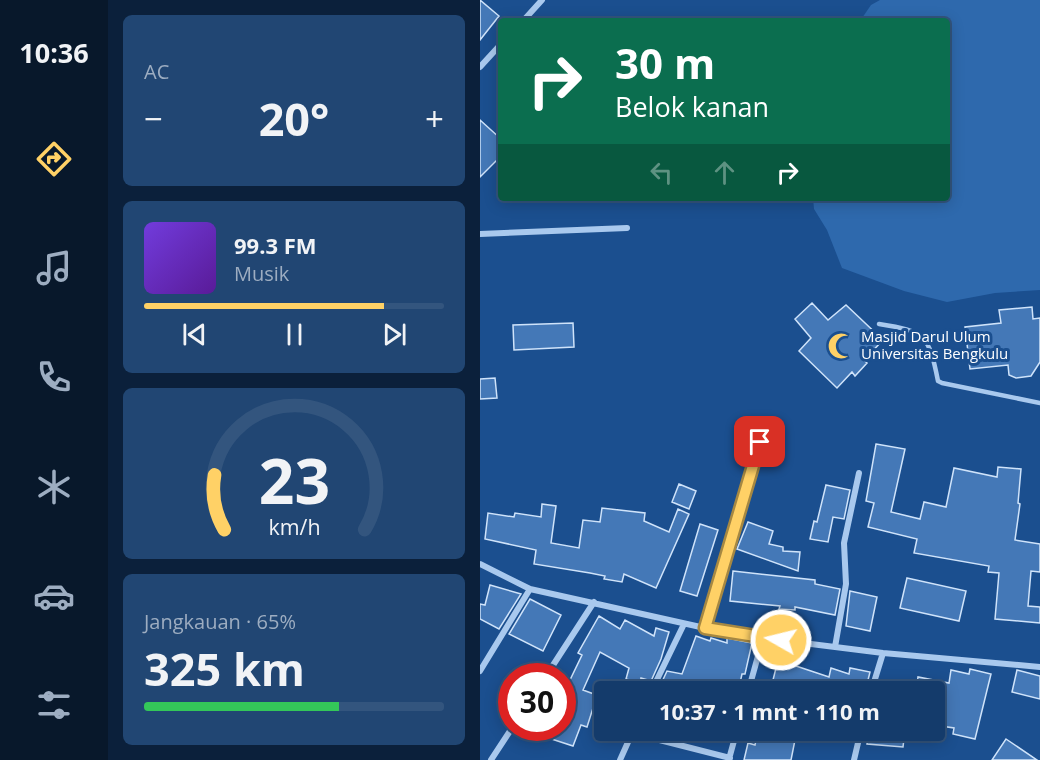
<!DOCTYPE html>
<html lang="id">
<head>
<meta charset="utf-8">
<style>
  body { margin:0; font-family:"Open Sans",sans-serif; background:#214673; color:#f1f3f6; height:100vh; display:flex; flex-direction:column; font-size:22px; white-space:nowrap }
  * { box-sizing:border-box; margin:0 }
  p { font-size:20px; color:#9dadc1 }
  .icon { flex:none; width:33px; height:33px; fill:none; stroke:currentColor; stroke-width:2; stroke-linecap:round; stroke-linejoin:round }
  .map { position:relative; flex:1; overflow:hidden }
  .drawer { display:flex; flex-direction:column; gap:15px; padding:15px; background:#0b203b; width:372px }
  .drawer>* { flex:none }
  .hud { position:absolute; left:18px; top:18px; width:452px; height:183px; border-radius:6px; box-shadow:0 3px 15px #0003,0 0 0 2px #33557e; background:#0b6e4f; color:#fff; overflow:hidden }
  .speed { position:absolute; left:18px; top:663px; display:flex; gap:12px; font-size:30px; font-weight:700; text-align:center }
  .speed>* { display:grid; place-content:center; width:78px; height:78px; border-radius:50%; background:#143b6b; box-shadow:0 3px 15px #0003,0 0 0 2px #33557e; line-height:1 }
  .speed .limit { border:9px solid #d22; background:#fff; color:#111 }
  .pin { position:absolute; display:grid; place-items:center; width:51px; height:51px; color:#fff; margin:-26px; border-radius:12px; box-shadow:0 3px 9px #0006 }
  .me { position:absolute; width:66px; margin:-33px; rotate:278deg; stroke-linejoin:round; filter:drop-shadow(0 0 4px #0008) }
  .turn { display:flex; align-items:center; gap:21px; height:126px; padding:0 18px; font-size:27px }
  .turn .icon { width:78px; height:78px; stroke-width:2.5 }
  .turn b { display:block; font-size:42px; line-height:51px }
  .lanes { display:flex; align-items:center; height:57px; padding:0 18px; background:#0003; justify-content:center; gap:30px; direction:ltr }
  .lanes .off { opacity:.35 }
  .big { font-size:45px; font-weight:700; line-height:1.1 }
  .drawer .tile { flex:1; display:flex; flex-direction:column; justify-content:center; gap:9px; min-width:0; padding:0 21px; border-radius:9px; background:#214673 }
  .drawer .dial { align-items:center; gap:0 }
  .dial svg { height:156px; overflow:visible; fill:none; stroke:#33557e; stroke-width:7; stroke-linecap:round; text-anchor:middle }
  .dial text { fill:#f1f3f6; stroke:none }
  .song { display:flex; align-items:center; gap:18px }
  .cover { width:72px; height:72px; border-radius:9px; background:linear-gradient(135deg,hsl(260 70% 55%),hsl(270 70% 35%)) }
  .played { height:6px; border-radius:3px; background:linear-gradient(90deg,#ffd166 80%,#33557e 80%) }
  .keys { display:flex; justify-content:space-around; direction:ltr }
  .heat { display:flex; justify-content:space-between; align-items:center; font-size:33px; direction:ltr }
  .charge { height:9px; border-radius:4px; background:linear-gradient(90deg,#34c759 65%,#33557e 0) }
  .trip { position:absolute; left:114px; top:681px; width:351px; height:60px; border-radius:6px; background:#143b6b; box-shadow:0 3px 15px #0003,0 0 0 2px #33557e; font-weight:700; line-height:60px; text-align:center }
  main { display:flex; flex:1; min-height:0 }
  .dock { display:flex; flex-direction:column; width:108px; justify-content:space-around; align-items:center; background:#08182b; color:#9dadc1 }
  .dock .icon { width:42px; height:42px }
  .dock .current { color:#ffd166 }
  .dock b { font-size:27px; color:#f1f3f6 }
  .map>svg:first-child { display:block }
  .green { fill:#2e69ad }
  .building { fill:#4478b7; stroke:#cfe3fa; stroke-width:1.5 }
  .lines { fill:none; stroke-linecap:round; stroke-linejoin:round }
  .service { stroke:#a9c9ee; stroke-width:4.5 }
  .minor { stroke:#a9c9ee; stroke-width:6 }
  .route-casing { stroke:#a68842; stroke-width:15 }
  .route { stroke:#ffd166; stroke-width:10 }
  .labels { text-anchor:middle; stroke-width:6; stroke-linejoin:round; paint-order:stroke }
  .poi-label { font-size:15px; fill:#fff; stroke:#1b4f8f; text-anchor:start }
</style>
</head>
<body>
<main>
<nav class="dock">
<b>10:36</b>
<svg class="icon current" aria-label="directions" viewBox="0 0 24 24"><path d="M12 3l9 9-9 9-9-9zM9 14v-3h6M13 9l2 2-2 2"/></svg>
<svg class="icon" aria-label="music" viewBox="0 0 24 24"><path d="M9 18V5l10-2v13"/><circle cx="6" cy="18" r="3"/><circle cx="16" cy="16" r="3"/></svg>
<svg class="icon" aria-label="phone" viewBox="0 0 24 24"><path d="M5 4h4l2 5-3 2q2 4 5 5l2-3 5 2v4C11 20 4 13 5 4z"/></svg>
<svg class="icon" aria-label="climate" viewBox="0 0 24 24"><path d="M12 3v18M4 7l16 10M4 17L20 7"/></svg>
<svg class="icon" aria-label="car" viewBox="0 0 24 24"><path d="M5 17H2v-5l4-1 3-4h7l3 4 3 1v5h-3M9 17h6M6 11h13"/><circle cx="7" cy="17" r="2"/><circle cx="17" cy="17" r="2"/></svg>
<svg class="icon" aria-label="filters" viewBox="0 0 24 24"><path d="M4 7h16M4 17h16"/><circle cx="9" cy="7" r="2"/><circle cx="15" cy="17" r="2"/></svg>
</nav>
<section class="drawer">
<div class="tile"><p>AC</p>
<div class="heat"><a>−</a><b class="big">20°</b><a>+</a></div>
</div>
<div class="tile">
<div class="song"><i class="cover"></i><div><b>99.3 FM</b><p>Musik</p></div></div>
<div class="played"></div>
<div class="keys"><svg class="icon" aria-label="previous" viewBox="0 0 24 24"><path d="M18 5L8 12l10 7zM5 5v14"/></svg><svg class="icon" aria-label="pause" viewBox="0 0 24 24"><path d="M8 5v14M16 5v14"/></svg><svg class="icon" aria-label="next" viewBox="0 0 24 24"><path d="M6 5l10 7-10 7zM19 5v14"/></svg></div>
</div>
<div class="tile dial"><svg viewBox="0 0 100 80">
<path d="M14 69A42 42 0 1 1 86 69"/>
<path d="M14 69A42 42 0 0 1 9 41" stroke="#ffd166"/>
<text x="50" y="56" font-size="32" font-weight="700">23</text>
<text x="50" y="72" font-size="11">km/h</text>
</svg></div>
<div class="tile"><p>Jangkauan · 65%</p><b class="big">325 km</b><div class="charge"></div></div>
</section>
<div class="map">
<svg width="560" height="760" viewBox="0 0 560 760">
  <rect width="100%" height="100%" fill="#1b4f8f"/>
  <path class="green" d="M 400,0 L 560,0 L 560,290 L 515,293 L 467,302 L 424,291 L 362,268 L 347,230 L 334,209 L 333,198 L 466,198 L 466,21 L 380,21 L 391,5 Z"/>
  <path class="building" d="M 0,0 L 19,16 L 0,40 Z
    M 0,120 L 21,139 L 21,156 L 0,177 Z
    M 332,303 L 348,320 L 366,305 L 403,340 L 384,360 L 387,363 L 375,376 L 372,372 L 357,388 L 319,351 L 331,338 L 315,319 Z
    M 552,307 L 553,319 L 560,318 L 560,362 L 551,376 L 536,378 L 529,375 L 528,365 L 490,369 L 485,327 L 521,323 L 519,310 Z
    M 93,323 L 94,347 L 34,350 L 33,325 Z
    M 15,378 L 17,398 L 0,399 L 0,379 Z
    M 396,444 L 425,449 L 411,512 L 440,519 L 444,502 L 466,507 L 474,468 L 517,477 L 518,467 L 541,469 L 538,503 L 540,504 L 535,540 L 560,544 L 560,572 L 551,571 L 548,606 L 560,607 L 560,623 L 515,619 L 519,573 L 508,572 L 509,566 L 434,553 L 437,539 L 388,527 L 394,503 L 386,501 Z
    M 284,447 L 295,451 L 291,464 L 280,460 Z
    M 199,484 L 216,491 L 209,509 L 192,502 Z
    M 346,485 L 370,490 L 364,519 L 353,517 L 348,542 L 330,539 L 334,521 L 337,522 Z
    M 62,504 L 76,506 L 71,543 L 99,548 L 103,520 L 120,522 L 122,508 L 165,513 L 164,521 L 189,532 L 198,509 L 209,514 L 176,588 L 144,574 L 142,582 L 124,579 L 125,576 L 110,573 L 54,564 L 56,550 L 5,539 L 8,513 L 34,517 L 35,513 L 61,517 Z
    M 268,522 L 293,531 L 289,544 L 303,547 L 303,551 L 320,552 L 318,571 L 257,549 Z
    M 220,524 L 238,530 L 217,596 L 200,591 Z
    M 253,571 L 335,580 L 335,584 L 360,589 L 355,615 L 315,607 L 315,610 L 299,609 L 300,606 L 250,601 Z
    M 427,578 L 486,591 L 479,621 L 420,608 Z
    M 10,585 L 41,594 L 19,629 L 0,619 L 0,604 L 5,605 Z
    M 370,591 L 397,597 L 390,631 L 366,626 Z
    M 50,599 L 81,615 L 63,651 L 29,634 Z
    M 119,616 L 140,629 L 145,620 L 174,636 L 176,628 L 189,632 L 181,659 L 171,681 L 161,678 L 160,683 L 146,679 L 149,668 L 120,652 L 103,690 L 122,697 L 117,710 L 113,708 L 107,727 L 101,725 L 93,746 L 44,730 L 82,728 L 82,682 L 88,684 L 102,655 L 98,653 Z
    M 216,636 L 230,641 L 231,638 L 247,643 L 247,638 L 272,643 L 265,674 L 262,674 L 258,692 L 210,692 L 181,684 L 187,671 L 202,674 Z
    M 298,660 L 349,677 L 351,668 L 369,674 L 370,668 L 390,672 L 385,692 L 290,692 Z
    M 490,669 L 511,674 L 495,739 L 473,734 L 474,728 L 454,725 L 454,692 L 436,692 L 438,677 L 469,683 L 471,670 L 489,674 Z
    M 537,670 L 560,676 L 560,699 L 532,692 Z
    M 278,730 L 317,730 L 311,760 L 264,760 L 268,743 L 275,745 Z
    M 389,730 L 425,730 L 423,747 L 387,744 Z
    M 526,739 L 557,760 L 512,760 Z"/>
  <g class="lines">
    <path class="service" d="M 399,324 C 445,331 449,335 458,381 L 462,383 L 560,403"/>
    <path class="minor" d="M 43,21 L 62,0
      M 0,67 L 21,44
      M 0,234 L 147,228
      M 0,564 L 50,589 L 225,628 L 283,638 L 403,653 L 560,667
      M 225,628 L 280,442
      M 355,647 L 366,584 L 364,543 L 379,473
      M 0,671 L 50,589
      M 66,676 L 114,602
      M 171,692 L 204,624
      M 268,692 L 283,638
      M 391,692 L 403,653
      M 152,733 L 250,758
      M 249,759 L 257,730
      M 11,760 L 32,728
      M 140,760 L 153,731
      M 374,760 L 381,730"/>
  </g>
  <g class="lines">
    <g class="route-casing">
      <path id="route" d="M 280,442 L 225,628 L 301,640"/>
    </g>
    <use href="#route" class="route"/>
  </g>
  <defs>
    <g id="mosque-bare" transform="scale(2.07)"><path d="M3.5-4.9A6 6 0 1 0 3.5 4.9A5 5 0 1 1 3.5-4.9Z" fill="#ffd166" stroke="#1b4f8f" stroke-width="2.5" paint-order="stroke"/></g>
  </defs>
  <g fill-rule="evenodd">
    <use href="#mosque-bare" x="361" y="346"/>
  </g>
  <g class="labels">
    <g class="poi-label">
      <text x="381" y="342">Masjid Darul Ulum<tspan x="381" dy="17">Universitas Bengkulu</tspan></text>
    </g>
  </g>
</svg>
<div class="speed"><div class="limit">30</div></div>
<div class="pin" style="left:280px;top:442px;background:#d93025"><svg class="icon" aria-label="arrive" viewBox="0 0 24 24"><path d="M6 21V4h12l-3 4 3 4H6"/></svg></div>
<svg class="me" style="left:301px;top:640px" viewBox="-20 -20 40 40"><circle r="17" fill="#ffd166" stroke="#fff" stroke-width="3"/><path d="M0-11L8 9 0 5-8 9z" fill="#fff"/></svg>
<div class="trip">10:37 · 1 mnt · 110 m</div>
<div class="hud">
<div class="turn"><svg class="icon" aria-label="right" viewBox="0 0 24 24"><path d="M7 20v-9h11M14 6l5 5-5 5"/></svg><div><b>30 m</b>Belok kanan</div></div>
<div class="lanes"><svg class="icon off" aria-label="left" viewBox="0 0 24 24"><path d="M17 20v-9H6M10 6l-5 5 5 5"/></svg><svg class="icon off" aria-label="ahead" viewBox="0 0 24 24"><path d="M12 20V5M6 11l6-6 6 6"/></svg><svg class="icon" aria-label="right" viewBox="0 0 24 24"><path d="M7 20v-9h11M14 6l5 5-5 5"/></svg></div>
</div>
</div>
</main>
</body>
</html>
